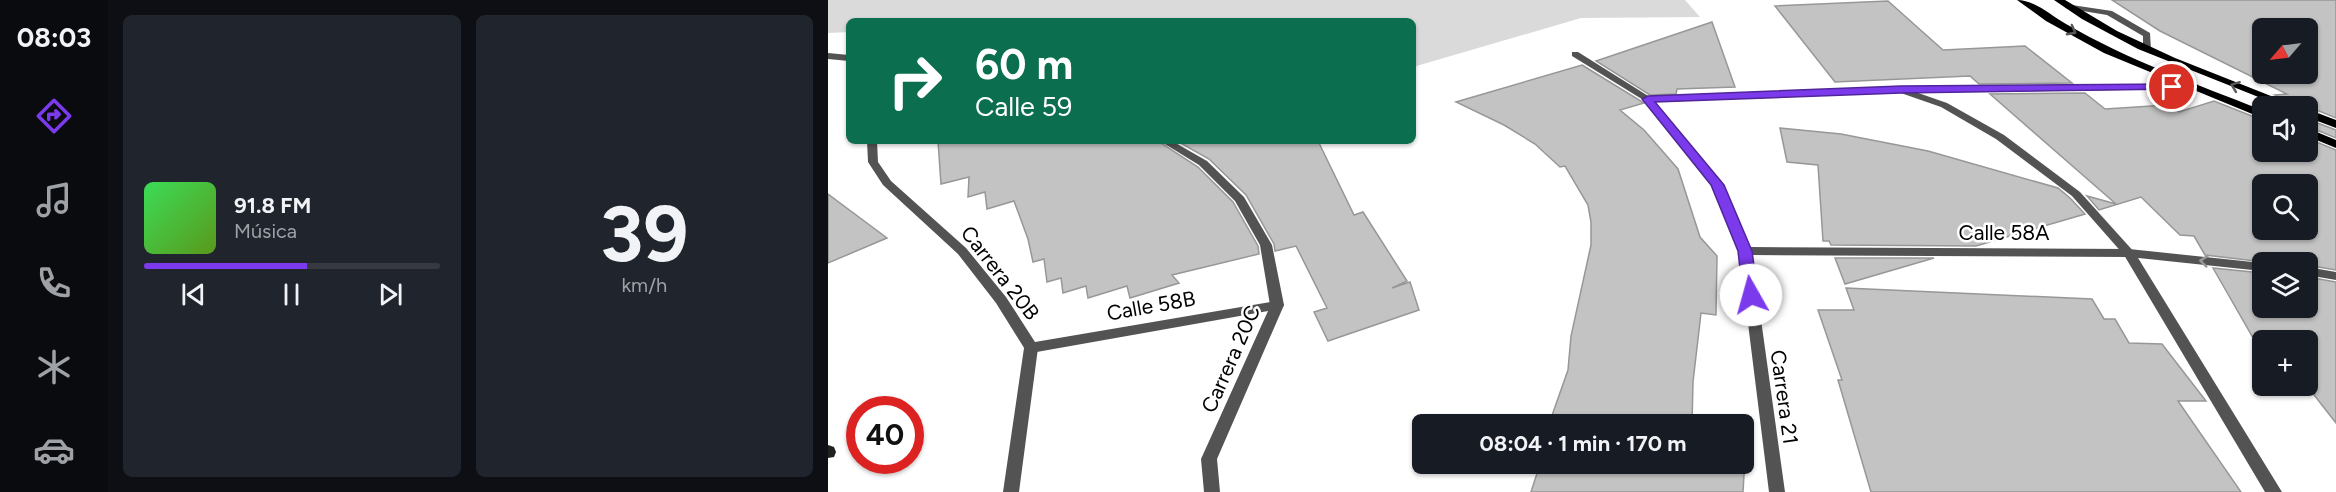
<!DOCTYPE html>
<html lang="es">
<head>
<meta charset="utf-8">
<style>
  body { margin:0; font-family:Figtree,sans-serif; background:#20242c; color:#f1f3f6; height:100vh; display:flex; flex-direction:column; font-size:22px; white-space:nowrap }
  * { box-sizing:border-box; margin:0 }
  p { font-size:20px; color:#9ea1a6 }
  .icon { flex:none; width:33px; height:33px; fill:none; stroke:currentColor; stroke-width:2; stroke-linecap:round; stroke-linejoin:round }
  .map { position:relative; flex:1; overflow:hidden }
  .details { display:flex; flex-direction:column; gap:15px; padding:15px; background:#0d0f14; width:720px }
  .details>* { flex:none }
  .banner { position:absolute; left:18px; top:18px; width:570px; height:126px; border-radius:9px; box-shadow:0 2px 4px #0004; background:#0b6e4f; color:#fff; overflow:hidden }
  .needle { width:39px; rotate:242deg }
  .buttons { position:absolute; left:1424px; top:18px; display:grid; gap:12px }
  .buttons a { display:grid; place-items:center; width:66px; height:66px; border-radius:9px; background:#171b24; box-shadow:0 2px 4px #0004; font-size:30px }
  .speed { position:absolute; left:18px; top:396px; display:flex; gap:12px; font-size:30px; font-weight:700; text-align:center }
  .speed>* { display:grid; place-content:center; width:78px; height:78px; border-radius:50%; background:#171b24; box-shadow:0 2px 4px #0004; line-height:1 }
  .speed .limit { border:9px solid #d22; background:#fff; color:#111 }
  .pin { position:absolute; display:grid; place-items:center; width:51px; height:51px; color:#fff; margin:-26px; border:3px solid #fff; border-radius:50%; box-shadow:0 2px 6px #0007 }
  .me { position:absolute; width:66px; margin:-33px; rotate:353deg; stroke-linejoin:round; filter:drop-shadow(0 0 4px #0008) }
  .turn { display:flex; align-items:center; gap:21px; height:126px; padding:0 30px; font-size:27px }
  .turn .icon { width:78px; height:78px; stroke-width:2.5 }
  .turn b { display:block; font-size:42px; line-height:51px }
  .details .tile { flex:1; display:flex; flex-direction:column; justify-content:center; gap:9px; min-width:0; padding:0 21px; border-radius:9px; background:#20242c }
  .details .dial { align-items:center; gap:0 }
  .dial b { font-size:78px; line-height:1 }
  .song { display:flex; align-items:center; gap:18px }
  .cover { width:72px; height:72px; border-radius:9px; background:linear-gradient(135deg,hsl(130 70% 55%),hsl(90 70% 35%)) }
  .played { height:6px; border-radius:3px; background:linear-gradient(90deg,#7c3aed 55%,#363941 55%) }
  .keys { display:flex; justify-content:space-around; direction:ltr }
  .details .tiles { flex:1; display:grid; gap:15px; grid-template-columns:repeat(2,1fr) }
  .trip { position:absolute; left:584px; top:414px; width:342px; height:60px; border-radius:9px; background:#171b24; box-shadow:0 2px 4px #0004; font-weight:700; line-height:60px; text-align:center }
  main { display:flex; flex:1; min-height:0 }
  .tabs { display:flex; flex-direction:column; width:108px; justify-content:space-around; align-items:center; background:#090b0e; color:#9ea1a6 }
  .tabs .icon { width:42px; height:42px }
  .tabs .selected { color:#7c3aed }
  .tabs b { font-size:27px; color:#f1f3f6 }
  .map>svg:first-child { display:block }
  .green { fill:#dadada }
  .building { fill:#c3c3c3; stroke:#979797; stroke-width:1.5; fill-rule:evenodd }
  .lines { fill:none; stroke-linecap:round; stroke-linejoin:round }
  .service { fill:#535353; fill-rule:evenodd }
  .minor { fill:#535353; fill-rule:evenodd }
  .tertiary { fill:#535353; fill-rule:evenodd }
  .secondary { fill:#202020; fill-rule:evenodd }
  .primary { fill:#000; fill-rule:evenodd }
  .oneway { stroke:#595959 }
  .oneway2 { stroke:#989898 }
  .route { fill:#7c3aed; stroke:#51269a; stroke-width:1.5 }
  .labels { text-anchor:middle; stroke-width:5; stroke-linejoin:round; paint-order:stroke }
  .street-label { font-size:21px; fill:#000; stroke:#fff }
</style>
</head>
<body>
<main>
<nav class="tabs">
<b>08:03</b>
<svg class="icon selected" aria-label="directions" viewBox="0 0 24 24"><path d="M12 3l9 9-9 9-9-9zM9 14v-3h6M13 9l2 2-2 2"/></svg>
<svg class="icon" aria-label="music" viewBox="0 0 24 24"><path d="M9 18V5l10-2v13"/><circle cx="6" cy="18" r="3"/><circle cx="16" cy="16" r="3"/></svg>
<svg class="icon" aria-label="phone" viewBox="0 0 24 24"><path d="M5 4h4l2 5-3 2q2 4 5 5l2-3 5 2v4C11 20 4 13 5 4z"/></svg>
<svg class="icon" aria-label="climate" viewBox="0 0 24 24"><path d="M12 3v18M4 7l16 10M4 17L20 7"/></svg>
<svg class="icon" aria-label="car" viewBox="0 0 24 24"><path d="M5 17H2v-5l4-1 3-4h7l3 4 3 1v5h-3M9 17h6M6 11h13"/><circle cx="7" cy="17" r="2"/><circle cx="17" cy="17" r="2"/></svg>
</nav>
<section class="details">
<div class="tiles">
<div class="tile">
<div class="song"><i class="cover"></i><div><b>91.8 FM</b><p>Música</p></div></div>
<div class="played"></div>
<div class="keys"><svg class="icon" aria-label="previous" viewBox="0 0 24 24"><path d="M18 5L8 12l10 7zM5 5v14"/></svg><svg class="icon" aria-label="pause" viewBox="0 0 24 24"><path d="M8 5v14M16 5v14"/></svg><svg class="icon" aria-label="next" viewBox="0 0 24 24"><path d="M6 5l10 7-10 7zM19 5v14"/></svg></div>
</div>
<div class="tile dial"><b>39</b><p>km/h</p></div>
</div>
</section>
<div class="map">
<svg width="1508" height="492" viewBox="0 0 1508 492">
  <rect width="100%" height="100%" fill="#fff"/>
  <path class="green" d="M 0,0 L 857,0 L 872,17 L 753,18 L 585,67 L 585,21 L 21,21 L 21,32 L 0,33 Z"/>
  <path class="building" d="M 1284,0 L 1508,0 L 1508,118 L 1479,106 L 1470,106 L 1447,95 L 1459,94 L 1332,31 ZM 1434,28 L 1479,28 L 1479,74 L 1434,74 Z
    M 1060,1 L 1115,50 L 1197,46 L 1244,83 L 1151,84 L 1142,76 L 1007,82 L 947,6 Z
    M 884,22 L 907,87 L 849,89 L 848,94 L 822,95 L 768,61 Z
    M 754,65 L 816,103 L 792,110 L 816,130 L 850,169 L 872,237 L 889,256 L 888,315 L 873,313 L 865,382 L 864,424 L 721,424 L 740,370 L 743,336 L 763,245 L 763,222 L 760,205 L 737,166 L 732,167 L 707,144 L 676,125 L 628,102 Z
    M 1257,93 L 1277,109 L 1339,105 L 1351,112 L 1386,101 L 1434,120 L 1434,152 L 1479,152 L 1479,138 L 1508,150 L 1508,270 L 1479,265 L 1479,262 L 1436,262 L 1377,255 L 1366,236 L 1352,235 L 1313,197 L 1271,210 L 1259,196 L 1288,204 L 1162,94 ZM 1434,184 L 1479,184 L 1479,230 L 1434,230 Z
    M 1479,119 L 1508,130 L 1508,138 L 1479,126 Z
    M 952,128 L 1013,134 L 1100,151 L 1230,188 L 1242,198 L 1257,214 L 1148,246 L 1003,245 L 1001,241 L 995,241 L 990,165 L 959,162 Z
    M 110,141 L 330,141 L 370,167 L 405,202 L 430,246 L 431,254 L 344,275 L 351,283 L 302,298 L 299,286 L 260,298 L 258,286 L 235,293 L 233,278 L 219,282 L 216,259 L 205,262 L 200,239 L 186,201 L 159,209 L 157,192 L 140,197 L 141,177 L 113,184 Z
    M 349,141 L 490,141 L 526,215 L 535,212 L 579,281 L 564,288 L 582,282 L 591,310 L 500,341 L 486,312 L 499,308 L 468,246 L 447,251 L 446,244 L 418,195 L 381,159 Z
    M 0,194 L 59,238 L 0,263 Z
    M 1007,258 L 1106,258 L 1017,284 Z
    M 1385,268 L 1434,273 L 1434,308 L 1479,308 L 1479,277 L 1508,282 L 1508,423 L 1479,386 L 1479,340 L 1443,340 L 1424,336 Z
    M 1018,288 L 1264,299 L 1276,319 L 1287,319 L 1301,343 L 1334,344 L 1378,401 L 1350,401 L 1413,492 L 1043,492 L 1010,380 L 1014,380 L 990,310 L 1026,310 Z
    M 915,439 L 918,440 L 915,492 L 703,492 L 712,464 L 915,464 Z"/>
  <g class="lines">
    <path class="service" d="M 1237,4 L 1284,11 L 1322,33 L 1323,50 L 1319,52 L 1315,50 L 1315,36 L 1279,15 L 1237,8 Z"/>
    <path class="minor" d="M 744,52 L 750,52 L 825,99 L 820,102 L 817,101 L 744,56 Z
      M 1073,87 L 1119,103 L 1176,135 L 1252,192 L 1307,253 L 1454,492 L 1437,492 L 1296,255 L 1244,196 L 1168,139 L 1113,107 L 1070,92 L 1070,88 Z
      M 332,141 L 344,141 L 379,161 L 416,197 L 444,245 L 456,305 L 454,308 L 444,308 L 442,305 L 432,245 L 407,201 L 371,165 Z
      M 203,343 L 208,345 L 210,348 L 191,492 L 175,492 L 196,348 L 198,345 Z"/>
    <path class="tertiary" d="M 0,53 L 21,55 L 21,61 L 0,59 Z
      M 1367,84 L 1370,85 L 1370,89 L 1073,93 L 827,102 L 894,185 L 921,247 L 1301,249 L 1434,263 L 1434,271 L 1301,257 L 924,255 L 957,492 L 941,492 L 911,251 L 884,186 L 817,101 L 817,97 L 1073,87 Z
      M 39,141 L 49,141 L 50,162 L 63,181 L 138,248 L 178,297 L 207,342 L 449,301 L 454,302 L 456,305 L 389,459 L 392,492 L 376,492 L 373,459 L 440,311 L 203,353 L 198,351 L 168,303 L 130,254 L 55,185 L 40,162 Z
      M 1479,267 L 1508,272 L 1508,280 L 1479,275 Z"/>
    <path class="secondary" d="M 0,445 L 6,447 L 8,452 L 6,457 L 0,458 Z"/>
    <path class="primary" d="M 1189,0 C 1207,0 1223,16 1238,24 C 1300,60 1368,84 1434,110 L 1434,118 L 1276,53 L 1218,21 Z
      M 1226,0 L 1237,0 L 1289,31 L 1347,58 L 1468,106 L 1453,106 L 1310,49 L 1254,19 Z
      M 1479,109 L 1508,120 L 1508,128 L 1479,117 Z
      M 1479,128 L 1508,140 L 1508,148 L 1479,136 Z"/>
  </g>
  <defs><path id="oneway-chevron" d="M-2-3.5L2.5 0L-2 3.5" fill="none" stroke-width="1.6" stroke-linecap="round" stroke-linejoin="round" transform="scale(1.5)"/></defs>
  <g class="oneway">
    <use href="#oneway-chevron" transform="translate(1244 31) rotate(28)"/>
    <use href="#oneway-chevron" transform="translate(1407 86) rotate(-159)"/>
  </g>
  <use class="oneway2" href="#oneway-chevron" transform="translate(1376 261) rotate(-174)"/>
  <path class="route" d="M 1344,84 L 1348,85 L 1348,89 L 1073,93 L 827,102 L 896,185 L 924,251 L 930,295 L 923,300 L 915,295 L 910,251 L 883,185 L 814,99 L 820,96 L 1073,86 Z"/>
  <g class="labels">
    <g class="street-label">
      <text x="1176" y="240">Calle 58A</text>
      <text transform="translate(172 273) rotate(52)" y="7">Carrera 20B</text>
      <text transform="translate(323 306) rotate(-10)" y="7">Calle 58B</text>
      <text transform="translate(403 359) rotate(-66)" y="7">Carrera 20C</text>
      <text transform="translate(956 397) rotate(82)" y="7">Carrera 21</text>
    </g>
  </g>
</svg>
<div class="buttons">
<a><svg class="needle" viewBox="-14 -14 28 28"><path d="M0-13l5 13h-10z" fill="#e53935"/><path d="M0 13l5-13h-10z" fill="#9ea1a6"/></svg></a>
<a><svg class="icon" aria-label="sound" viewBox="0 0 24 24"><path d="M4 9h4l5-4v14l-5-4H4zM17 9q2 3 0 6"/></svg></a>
<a><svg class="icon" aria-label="search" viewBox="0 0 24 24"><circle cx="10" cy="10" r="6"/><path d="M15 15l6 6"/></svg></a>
<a><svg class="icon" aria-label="layers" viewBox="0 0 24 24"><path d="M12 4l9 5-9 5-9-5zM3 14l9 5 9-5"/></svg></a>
<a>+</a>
</div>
<div class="speed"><div class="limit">40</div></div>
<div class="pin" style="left:1344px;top:87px;background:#d93025"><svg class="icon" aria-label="arrive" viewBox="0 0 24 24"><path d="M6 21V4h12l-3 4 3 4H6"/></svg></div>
<svg class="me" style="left:923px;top:295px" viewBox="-20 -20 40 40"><circle r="19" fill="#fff"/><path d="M0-13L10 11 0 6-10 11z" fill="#7c3aed"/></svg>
<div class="trip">08:04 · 1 min · 170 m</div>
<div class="banner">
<div class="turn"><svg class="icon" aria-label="right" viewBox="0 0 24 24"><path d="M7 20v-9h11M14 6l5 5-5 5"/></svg><div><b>60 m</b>Calle 59</div></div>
</div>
</div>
</main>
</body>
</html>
